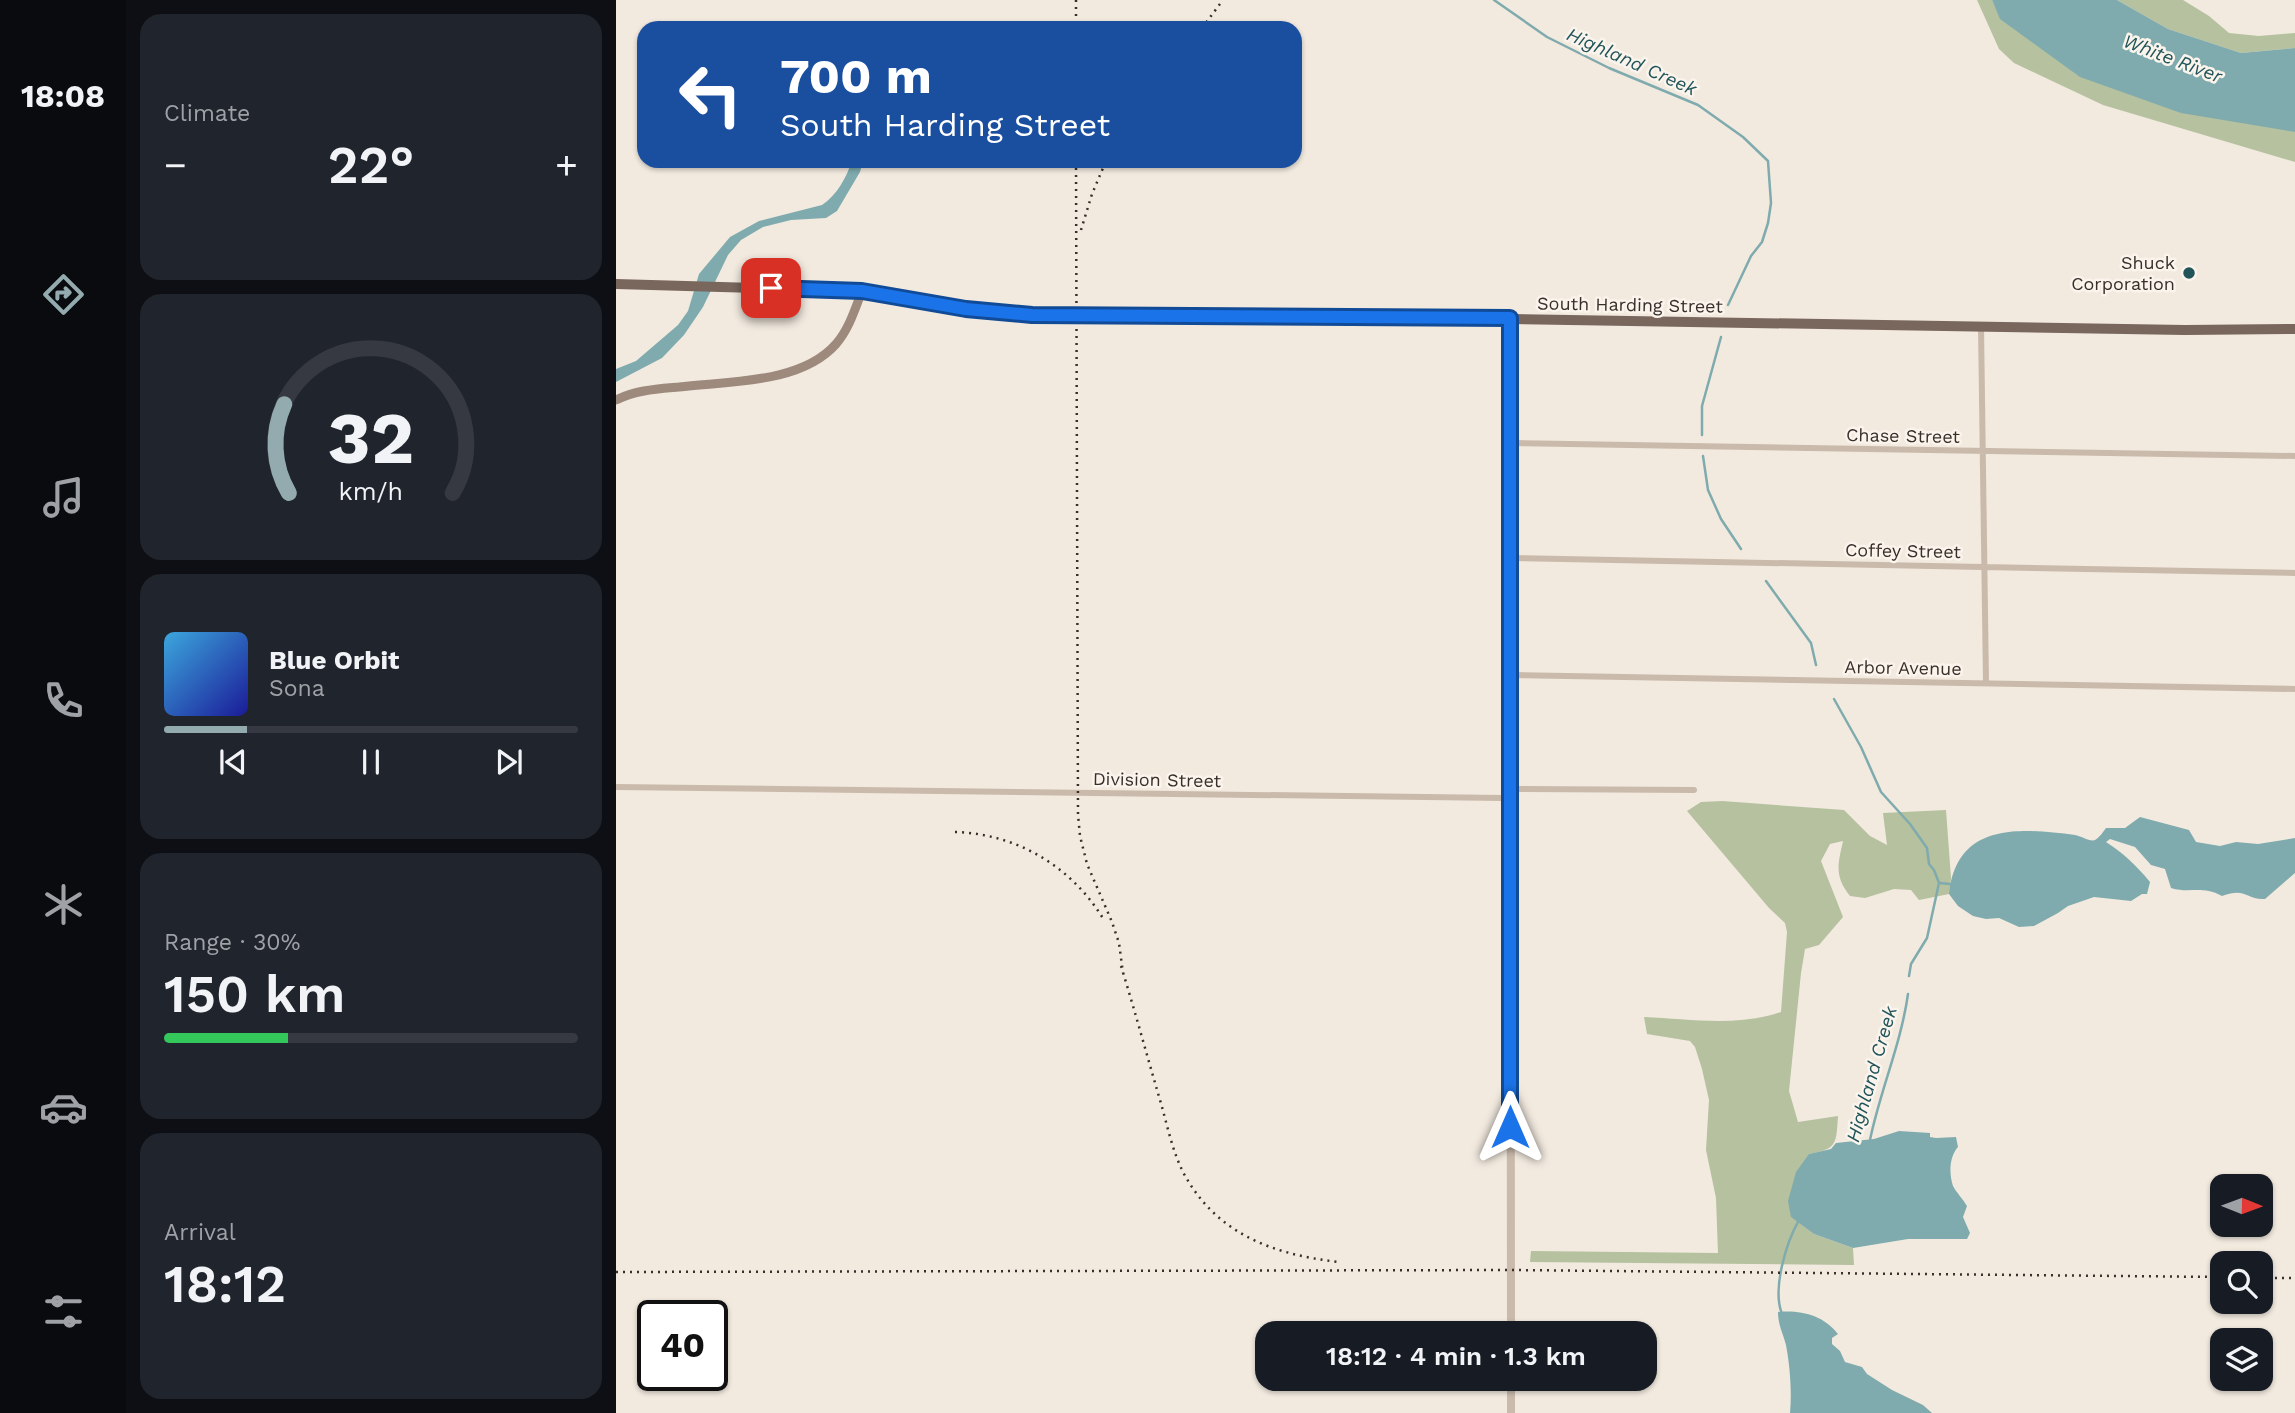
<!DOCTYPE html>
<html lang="en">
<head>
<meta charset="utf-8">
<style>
  body { margin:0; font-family:"Work Sans",sans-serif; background:#20242c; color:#f1f3f6; height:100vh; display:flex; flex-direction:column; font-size:26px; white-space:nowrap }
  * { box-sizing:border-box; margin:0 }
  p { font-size:23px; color:#9ea1a6 }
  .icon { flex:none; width:38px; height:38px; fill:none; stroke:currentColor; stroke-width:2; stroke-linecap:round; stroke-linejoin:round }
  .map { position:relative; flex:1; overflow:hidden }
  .sheet { display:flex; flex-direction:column; gap:14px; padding:14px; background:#0d0f14; width:490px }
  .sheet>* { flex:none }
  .guide { position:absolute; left:21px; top:21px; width:665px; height:147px; border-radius:21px; box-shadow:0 2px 5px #0004; background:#1a4fa0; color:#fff; overflow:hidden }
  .needle { width:46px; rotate:91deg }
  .controls { position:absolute; left:1594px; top:1174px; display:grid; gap:14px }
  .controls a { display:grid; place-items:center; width:63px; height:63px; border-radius:14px; background:#171b24; box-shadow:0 2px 5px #0004; font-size:35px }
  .speed { position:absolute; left:21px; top:1300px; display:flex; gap:14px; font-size:35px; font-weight:700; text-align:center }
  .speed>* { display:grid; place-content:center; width:91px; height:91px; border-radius:50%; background:#171b24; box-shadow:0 2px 5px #0004; line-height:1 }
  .speed .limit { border:4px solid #111; border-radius:10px; background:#fff; color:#111 }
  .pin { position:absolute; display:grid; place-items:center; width:60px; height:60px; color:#fff; margin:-30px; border-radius:14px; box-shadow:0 4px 10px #0006 }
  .me { position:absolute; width:77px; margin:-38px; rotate:0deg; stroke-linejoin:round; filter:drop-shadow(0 0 5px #0008) }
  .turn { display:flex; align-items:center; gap:24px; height:147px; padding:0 28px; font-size:32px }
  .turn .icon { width:91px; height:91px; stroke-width:2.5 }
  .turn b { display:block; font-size:49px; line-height:60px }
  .big { font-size:52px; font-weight:600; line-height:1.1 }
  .sheet .tile { flex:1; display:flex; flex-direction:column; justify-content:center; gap:10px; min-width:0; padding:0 24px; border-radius:21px; background:#20242c }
  .sheet .dial { align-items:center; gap:0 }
  .dial svg { height:182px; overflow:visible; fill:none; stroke:#363941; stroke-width:7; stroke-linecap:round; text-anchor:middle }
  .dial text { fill:#f1f3f6; stroke:none }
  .song { display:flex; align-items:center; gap:21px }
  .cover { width:84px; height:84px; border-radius:10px; background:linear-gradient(135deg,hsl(200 70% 55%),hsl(240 70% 35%)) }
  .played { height:7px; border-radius:4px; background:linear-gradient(90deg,#93abaf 20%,#363941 20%) }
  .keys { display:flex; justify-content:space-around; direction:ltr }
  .heat { display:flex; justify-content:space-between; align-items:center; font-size:38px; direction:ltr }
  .charge { height:10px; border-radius:5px; background:linear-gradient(90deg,#34c759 30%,#363941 0) }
  .trip { position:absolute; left:639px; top:1321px; width:402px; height:70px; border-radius:21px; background:#171b24; box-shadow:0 2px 5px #0004; font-weight:600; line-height:70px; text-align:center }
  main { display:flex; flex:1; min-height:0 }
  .dock { display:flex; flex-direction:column; width:126px; justify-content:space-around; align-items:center; background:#090b0e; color:#9ea1a6 }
  .dock .icon { width:49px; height:49px }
  .dock .current { color:#93abaf }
  .dock b { font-size:32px; color:#f1f3f6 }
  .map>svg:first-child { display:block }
  .green { fill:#b5c19f }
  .water { fill:#7fabae }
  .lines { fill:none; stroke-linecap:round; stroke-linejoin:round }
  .stream { stroke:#7fabae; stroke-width:2.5 }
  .minor { stroke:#cabaab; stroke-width:6 }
  .tertiary { stroke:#cabaab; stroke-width:8 }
  .secondary { stroke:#9e897d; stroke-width:9 }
  .primary { stroke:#79665c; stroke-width:10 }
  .rail { stroke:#382f2a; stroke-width:2.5; stroke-dasharray:2 5; stroke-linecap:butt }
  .route-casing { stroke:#114b97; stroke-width:18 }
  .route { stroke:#1a73e8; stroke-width:12 }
  .poi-dot { fill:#215459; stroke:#faf4ec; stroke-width:2.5 }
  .labels { text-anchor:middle; stroke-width:5; stroke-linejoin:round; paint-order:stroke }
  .poi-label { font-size:18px; fill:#382f2a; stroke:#faf4ec; text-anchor:end }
  .street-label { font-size:18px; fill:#382f2a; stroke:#faf4ec }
  .water-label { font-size:19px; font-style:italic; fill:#215459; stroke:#faf4ec }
</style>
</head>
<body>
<main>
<nav class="dock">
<b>18:08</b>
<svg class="icon current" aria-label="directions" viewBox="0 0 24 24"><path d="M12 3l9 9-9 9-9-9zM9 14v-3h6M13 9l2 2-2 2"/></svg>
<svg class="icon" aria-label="music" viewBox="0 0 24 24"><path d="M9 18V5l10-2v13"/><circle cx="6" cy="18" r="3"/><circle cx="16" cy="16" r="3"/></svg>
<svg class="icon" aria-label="phone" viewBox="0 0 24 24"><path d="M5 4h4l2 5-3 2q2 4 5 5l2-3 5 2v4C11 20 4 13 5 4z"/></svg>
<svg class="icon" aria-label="climate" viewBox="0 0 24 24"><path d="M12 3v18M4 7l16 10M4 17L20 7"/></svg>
<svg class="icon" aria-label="car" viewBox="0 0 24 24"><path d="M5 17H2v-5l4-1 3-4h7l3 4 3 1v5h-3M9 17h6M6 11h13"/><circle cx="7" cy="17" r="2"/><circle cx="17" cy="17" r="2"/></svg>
<svg class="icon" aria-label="filters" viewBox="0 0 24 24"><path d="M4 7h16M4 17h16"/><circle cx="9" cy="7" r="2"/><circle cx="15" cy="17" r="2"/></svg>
</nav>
<section class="sheet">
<div class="tile"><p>Climate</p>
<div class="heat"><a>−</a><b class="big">22°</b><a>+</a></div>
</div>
<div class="tile dial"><svg viewBox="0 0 100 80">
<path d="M14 69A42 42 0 1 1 86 69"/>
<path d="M14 69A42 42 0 0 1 12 30" stroke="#93abaf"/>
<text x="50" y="56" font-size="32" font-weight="700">32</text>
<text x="50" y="72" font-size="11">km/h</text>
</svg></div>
<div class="tile">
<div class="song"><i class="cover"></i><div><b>Blue Orbit</b><p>Sona</p></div></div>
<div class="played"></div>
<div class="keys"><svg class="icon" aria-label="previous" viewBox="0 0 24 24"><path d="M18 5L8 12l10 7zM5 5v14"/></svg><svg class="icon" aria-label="pause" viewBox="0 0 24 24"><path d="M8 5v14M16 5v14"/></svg><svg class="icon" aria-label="next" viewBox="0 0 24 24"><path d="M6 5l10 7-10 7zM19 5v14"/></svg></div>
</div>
<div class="tile"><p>Range · 30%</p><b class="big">150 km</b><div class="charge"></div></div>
<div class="tile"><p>Arrival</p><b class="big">18:12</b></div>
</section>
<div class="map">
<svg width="1679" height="1413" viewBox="0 0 1679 1413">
  <rect width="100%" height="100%" fill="#f2eadf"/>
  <path class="green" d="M 1361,0 L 1376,0 L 1385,19 L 1679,132 L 1679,162 L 1487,105 L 1398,63 L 1383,49 Z
    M 1501,0 L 1567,0 L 1593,16 L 1613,33 L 1643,36 L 1679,33 L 1679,48 L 1625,53 L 1552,29 Z
    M 1106,801 L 1228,810 L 1254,836 L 1271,845 L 1267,813 L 1330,810 L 1335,878 L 1333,894 L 1303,900 L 1295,890 L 1278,889 L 1249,898 L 1234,896 C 1218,876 1222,864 1227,841 L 1214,844 L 1205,861 L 1227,917 L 1203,945 L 1189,949 L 1185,973 L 1173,1091 L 1182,1122 L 1222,1116 C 1220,1143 1222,1149 1193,1154 L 1176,1217 L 1198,1234 L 1237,1248 L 1238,1265 L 914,1262 L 915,1251 L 1102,1253 L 1100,1198 L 1090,1150 L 1093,1100 L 1086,1069 L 1079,1047 L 1074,1041 L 1031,1034 L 1028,1017 C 1072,1019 1123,1027 1165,1012 L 1171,932 L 1169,923 L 1153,908 L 1071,811 L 1085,802 Z"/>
  <path class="water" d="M 1376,0 L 1501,0 L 1552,29 L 1625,53 L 1679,48 L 1679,132 L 1565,113 L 1464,77 L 1384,19 Z
    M 236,161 L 247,161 L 244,172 L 221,211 L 210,218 L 175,220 L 147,227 L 125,240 L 112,255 L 87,307 L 68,335 L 46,358 L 0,382 L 0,369 L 20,361 L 62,325 L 72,311 L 83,274 L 114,237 L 143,221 L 206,205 C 221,195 230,178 236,161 Z
    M 1524,817 L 1573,830 L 1580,842 L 1604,846 L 1620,842 L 1642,844 L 1679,838 L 1679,873 L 1649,899 C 1629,900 1631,887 1606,896 C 1585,885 1574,894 1555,888 L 1549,869 L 1535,865 L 1519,847 L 1494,839 L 1490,842 C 1506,852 1521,866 1534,882 L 1531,894 L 1526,894 L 1515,901 L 1478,897 L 1452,906 L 1442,913 L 1418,926 L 1403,927 L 1383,918 L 1370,919 L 1357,916 L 1342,906 L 1333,894 C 1341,822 1403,828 1459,835 C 1465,836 1474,842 1479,840 C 1483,838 1488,831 1490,828 L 1509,828 Z
    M 1283,1131 L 1314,1133 L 1314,1137 L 1320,1138 L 1340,1137 L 1342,1147 C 1333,1157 1333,1174 1337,1186 C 1340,1192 1347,1199 1351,1206 L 1347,1217 L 1354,1233 L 1351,1239 L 1292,1239 L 1237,1248 L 1198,1234 L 1175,1217 L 1172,1201 L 1180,1172 L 1193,1154 L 1215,1149 L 1220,1143 L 1258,1139 Z
    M 1162,1312 C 1185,1310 1207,1315 1222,1334 L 1216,1338 L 1216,1344 L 1224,1351 L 1229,1362 L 1246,1367 L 1251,1374 L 1276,1390 L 1307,1405 L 1316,1413 L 1174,1413 C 1176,1392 1174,1366 1170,1345 C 1167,1333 1162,1325 1162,1312 Z"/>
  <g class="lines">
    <path class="stream" d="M 878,0 L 931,37 L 993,68 L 1082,105 L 1127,137 L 1152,161 L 1155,203 L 1152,223 L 1146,242 L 1135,256 L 1112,305
      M 1086,435 L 1086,406 L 1105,337
      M 1087,456 L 1092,490 L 1105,519 L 1125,549
      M 1150,581 L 1195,643 L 1200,665
      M 1218,699 L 1245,747 L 1265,792 L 1294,824 L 1311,848 L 1313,864 L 1318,870 L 1323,883 L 1311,938 L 1295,964 L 1293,976
      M 1324,883 L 1334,884
      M 1254,1140 C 1264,1091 1285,1044 1292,994
      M 1166,1314 C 1156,1289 1170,1243 1183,1220"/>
    <path class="minor" d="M 1365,327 L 1370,683
      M 894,443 L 1679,456
      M 894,558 L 1679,573
      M 894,675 L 1679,689
      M 0,787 L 886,798 L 894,796 L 902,789 L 1078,790"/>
    <path class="tertiary" d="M 894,319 L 895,1334
      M 895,1413 L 895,1379"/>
    <path class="secondary" d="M 0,400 C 20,390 41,389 63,387 C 112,381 185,384 220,344 C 233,329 239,309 246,291"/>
    <path class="primary" d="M 0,284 L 246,291 L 350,309 L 416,315 L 894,319 L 1569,330 L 1679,329"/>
    <path class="rail" d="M 460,0 L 460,28
      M 586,28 L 607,0
      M 460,161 L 462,815 L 464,836 L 471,864 L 496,922 L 503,943 L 507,973
      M 465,230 L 476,194 L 490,161
      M 339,832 C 402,834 456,867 488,920
      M 505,966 C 519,1011 531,1056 544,1100 C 551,1124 556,1150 567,1172 C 600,1234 656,1254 722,1262
      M 0,1272 L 895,1270 L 1606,1277
      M 1645,1278 L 1679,1278"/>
  </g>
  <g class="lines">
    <g class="route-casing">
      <path id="route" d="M 155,288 L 246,291 L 350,309 L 416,315 L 894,318 L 894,1127"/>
    </g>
    <use href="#route" class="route"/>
  </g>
  <circle class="poi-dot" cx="1573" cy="273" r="7"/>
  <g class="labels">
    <g class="poi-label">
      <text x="1559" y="269">Shuck<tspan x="1559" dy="21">Corporation</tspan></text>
    </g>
    <g class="street-label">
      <text transform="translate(1014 305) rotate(1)" y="6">South Harding Street</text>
      <text transform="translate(1287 436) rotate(1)" y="6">Chase Street</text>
      <text transform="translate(1287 551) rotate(1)" y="6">Coffey Street</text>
      <text transform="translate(1287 668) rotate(1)" y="6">Arbor Avenue</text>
      <text transform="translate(541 780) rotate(1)" y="6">Division Street</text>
    </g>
    <g class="water-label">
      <text transform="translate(1557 58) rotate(21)" y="7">White River</text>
      <text transform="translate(1016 61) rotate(24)" y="7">Highland Creek</text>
      <text transform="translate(1255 1074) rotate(-74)" y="7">Highland Creek</text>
    </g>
  </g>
</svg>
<div class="controls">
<a><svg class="needle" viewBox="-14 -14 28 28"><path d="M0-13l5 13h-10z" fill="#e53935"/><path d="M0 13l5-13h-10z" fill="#9ea1a6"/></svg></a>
<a><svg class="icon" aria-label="search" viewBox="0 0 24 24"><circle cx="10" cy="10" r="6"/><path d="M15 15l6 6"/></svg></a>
<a><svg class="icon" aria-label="layers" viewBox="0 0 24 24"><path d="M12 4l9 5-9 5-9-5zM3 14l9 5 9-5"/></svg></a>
</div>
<div class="speed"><div class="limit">40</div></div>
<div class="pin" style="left:155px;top:288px;background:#d93025"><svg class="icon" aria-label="arrive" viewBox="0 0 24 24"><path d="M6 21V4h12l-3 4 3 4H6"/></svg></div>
<svg class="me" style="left:894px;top:1127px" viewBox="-20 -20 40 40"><path d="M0-17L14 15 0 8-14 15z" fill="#1a73e8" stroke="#fff" stroke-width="4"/></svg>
<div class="trip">18:12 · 4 min · 1.3 km</div>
<div class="guide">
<div class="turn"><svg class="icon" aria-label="left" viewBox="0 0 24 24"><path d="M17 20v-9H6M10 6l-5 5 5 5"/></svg><div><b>700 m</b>South Harding Street</div></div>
</div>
</div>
</main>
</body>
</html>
